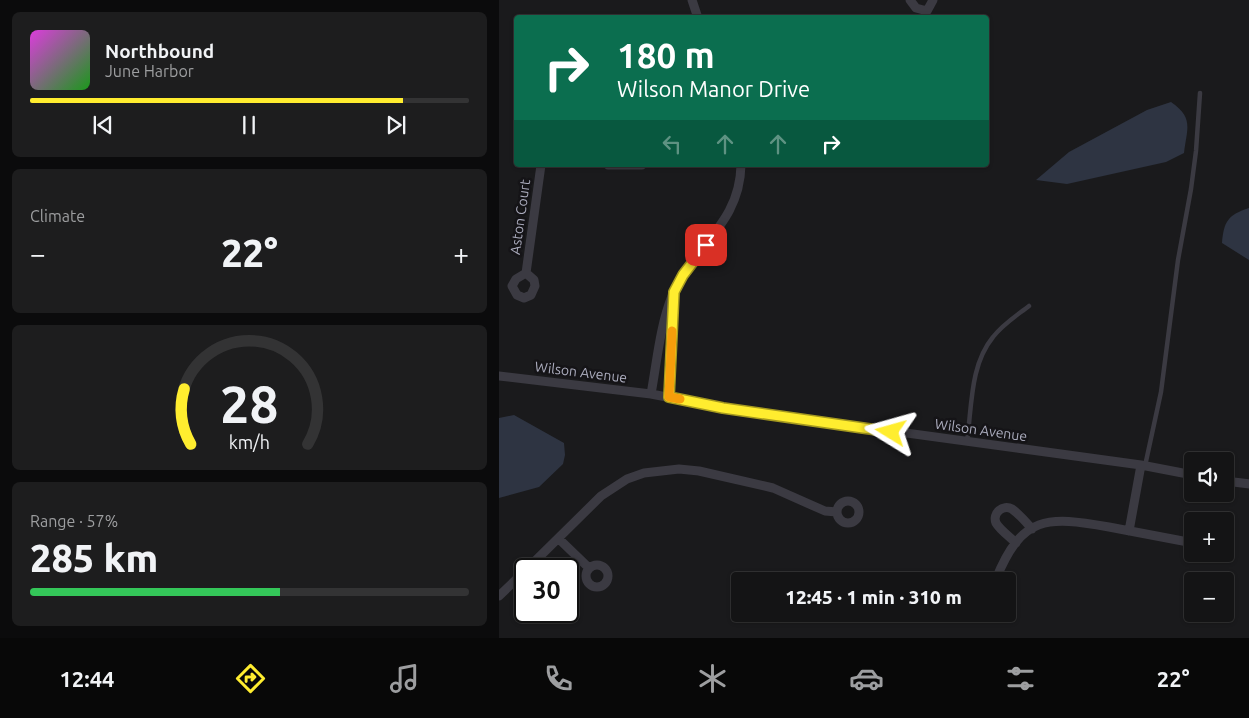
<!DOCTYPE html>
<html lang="en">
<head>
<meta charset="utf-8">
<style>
  body { margin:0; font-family:Ubuntu,sans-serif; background:#1d1d1e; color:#f1f3f6; height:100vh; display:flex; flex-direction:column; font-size:19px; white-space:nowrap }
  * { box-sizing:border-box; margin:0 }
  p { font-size:16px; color:#9d9ea0 }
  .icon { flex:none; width:28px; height:28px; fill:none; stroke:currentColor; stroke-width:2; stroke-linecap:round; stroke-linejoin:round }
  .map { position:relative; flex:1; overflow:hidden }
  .drawer { display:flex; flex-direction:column; gap:12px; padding:12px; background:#0b0b0c; width:499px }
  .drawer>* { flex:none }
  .hud { position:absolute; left:15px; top:15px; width:475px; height:152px; border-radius:5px; box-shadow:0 1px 4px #0004,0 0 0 1px #333334; background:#0b6e4f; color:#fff; overflow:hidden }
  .buttons { position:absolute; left:685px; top:452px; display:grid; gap:10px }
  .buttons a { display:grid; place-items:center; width:50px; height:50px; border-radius:5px; background:#141415; box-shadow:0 1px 4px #0004,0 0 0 1px #333334; font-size:25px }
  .speed { position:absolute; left:15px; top:558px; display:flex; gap:10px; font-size:25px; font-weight:700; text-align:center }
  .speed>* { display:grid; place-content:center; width:65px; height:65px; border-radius:50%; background:#141415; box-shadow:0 1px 4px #0004,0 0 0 1px #333334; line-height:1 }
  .speed .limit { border:2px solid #111; border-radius:8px; background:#fff; color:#111 }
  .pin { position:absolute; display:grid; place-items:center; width:42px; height:42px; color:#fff; margin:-21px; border-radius:10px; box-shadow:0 2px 8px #0006 }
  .me { position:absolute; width:55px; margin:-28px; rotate:278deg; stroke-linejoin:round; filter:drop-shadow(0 0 4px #0008) }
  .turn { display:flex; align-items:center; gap:18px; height:105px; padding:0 20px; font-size:22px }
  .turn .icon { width:65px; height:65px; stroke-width:2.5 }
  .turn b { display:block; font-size:35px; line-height:42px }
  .lanes { display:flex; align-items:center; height:48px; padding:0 20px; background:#0003; justify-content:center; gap:25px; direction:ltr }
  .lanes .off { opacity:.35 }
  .big { font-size:38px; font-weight:800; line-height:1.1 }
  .drawer .widget { flex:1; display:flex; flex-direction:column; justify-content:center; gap:8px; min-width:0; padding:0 18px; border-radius:8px; background:#1d1d1e }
  .drawer .dial { align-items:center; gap:0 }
  .dial svg { height:130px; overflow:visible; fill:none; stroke:#333334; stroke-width:7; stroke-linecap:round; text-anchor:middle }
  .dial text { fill:#f1f3f6; stroke:none }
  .song { display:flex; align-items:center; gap:15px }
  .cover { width:60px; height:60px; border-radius:8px; background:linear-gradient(135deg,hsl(300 70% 55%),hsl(120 70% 35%)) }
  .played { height:5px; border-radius:2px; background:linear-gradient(90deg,#ffed2f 85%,#333334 85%) }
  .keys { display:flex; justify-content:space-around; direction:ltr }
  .heat { display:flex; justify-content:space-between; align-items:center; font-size:28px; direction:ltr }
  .charge { height:8px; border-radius:4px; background:linear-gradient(90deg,#34c759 57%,#333334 0) }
  .trip { position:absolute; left:232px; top:572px; width:285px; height:50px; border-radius:5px; background:#141415; box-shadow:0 1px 4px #0004,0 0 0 1px #333334; font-weight:800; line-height:50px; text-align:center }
  .menu { display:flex; height:80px; justify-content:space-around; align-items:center; background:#080808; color:#9d9ea0 }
  .menu .icon { width:35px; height:35px }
  .menu .on { color:#ffed2f }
  .menu b { font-size:22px; color:#f1f3f6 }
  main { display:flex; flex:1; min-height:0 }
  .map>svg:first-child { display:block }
  .water { fill:#2e3442 }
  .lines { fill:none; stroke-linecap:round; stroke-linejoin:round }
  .service { stroke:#3b3a42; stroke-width:4.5 }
  .minor { stroke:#3b3a42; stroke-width:9 }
  .route-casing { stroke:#a69a1f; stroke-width:12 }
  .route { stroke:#ffed2f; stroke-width:9 }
  .slow { stroke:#f59e0b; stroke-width:9 }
  .labels { text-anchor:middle; stroke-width:5; stroke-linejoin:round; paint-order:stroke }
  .street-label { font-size:14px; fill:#abacbd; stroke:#151417 }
</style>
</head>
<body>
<main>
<section class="drawer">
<div class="widget">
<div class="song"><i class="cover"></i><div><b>Northbound</b><p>June Harbor</p></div></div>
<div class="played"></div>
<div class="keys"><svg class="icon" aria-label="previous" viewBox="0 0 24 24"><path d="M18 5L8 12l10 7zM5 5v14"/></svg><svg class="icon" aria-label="pause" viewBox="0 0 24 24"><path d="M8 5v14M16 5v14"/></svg><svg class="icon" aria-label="next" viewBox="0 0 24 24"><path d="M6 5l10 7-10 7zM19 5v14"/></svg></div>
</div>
<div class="widget"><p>Climate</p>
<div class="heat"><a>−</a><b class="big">22°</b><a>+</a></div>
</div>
<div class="widget dial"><svg viewBox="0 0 100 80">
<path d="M14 69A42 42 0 1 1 86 69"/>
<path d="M14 69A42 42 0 0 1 10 35" stroke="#ffed2f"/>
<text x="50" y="56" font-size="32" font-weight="700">28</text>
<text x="50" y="72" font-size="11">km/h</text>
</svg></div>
<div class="widget"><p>Range · 57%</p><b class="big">285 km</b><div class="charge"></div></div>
</section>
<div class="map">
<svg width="751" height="638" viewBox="0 0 751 638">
  <rect width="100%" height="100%" fill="#1a1a1c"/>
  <path class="water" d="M 672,102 C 695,118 688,128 685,153 L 667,162 L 568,184 L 537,180 L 570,152 L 648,110 Z
    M 750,208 L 751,208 L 750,260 L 723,243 C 725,221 729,215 750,208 Z
    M 15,415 L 65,443 L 66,455 L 64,464 L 40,487 L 0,498 L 0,418 Z"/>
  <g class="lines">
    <path class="service" d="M 468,441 C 473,406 471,365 494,337 C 504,324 517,316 530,306
      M 646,466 L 662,392 L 679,260 L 692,189 L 697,151 L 701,93"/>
    <path class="minor" d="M 193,0 L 199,18
      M 411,0 L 417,8 L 428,11 L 434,0
      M 109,165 L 143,165
      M 27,273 L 42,165
      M 27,273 L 35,280 L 36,286 L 32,295 L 25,298 L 18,295 L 13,286 L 17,279 Z
      M 0,376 L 152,394 L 225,408 L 642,465 L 694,475
      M 152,394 C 158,361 161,326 173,296 C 193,246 241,225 242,165
      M 170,397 L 175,300
      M 726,481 L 751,484
      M338 512a11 11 0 1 1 22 0a11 11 0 1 1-22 0Z
      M 630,531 L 642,465
      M 694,534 L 689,545 L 694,553
      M 60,539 L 90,568
      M 517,543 C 511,537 501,530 497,523 C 493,513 504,504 513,509 C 520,514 527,522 533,529
      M 695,554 L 707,554
      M87 576a11 11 0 1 1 22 0a11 11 0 1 1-22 0Z
      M 28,569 L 102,496 L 128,479 L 145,473 L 180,469 L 200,471 L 274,488 L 326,511 L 338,512
      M 497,579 C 523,515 548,516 610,527 C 636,532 663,537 689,542
      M 488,581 L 494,579 L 499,581
      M 0,596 L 26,571"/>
  </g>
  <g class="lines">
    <g class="route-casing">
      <path id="route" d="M 207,245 L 184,275 L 175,292 L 170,397 L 224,408 L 392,432"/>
    </g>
    <use href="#route" class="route"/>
    <path class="slow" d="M 173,331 L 170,397 L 181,399"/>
  </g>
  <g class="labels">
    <g class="street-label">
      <text transform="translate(21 217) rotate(-82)" y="5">Aston Court</text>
      <text transform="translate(82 372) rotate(7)" y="5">Wilson Avenue</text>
      <text transform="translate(482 430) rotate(8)" y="5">Wilson Avenue</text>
    </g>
  </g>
</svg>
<div class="buttons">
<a><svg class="icon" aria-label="sound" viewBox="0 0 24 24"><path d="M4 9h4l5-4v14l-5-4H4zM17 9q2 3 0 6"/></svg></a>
<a>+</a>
<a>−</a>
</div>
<div class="speed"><div class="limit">30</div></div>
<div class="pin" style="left:207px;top:245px;background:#d93025"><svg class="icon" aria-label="arrive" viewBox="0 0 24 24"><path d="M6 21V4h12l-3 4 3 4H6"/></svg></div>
<svg class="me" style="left:392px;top:432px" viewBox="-20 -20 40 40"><path d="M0-17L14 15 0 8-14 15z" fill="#ffed2f" stroke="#fff" stroke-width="4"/></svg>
<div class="trip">12:45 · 1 min · 310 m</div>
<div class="hud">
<div class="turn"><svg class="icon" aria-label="right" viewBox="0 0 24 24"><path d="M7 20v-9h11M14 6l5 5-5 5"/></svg><div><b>180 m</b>Wilson Manor Drive</div></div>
<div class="lanes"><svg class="icon off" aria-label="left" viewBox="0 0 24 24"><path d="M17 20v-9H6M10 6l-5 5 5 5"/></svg><svg class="icon off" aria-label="ahead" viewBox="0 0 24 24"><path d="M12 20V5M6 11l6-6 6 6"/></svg><svg class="icon off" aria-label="ahead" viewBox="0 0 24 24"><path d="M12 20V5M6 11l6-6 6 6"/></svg><svg class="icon" aria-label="right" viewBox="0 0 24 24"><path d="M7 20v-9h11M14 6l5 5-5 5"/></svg></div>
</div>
</div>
</main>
<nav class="menu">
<b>12:44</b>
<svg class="icon on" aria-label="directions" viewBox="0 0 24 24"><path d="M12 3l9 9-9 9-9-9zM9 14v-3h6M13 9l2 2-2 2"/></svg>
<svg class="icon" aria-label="music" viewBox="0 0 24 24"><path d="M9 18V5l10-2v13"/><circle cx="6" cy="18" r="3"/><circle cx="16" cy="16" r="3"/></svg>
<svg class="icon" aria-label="phone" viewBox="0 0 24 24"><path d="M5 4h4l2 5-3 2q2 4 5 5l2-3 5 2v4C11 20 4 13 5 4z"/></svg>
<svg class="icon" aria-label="climate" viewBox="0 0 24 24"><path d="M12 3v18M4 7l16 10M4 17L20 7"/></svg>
<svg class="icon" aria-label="car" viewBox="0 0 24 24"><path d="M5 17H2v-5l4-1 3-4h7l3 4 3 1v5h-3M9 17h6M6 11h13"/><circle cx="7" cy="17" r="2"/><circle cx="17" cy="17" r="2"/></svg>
<svg class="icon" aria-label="filters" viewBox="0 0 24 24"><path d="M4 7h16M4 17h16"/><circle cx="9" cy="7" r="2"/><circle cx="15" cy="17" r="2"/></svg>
<b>22°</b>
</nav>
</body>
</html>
